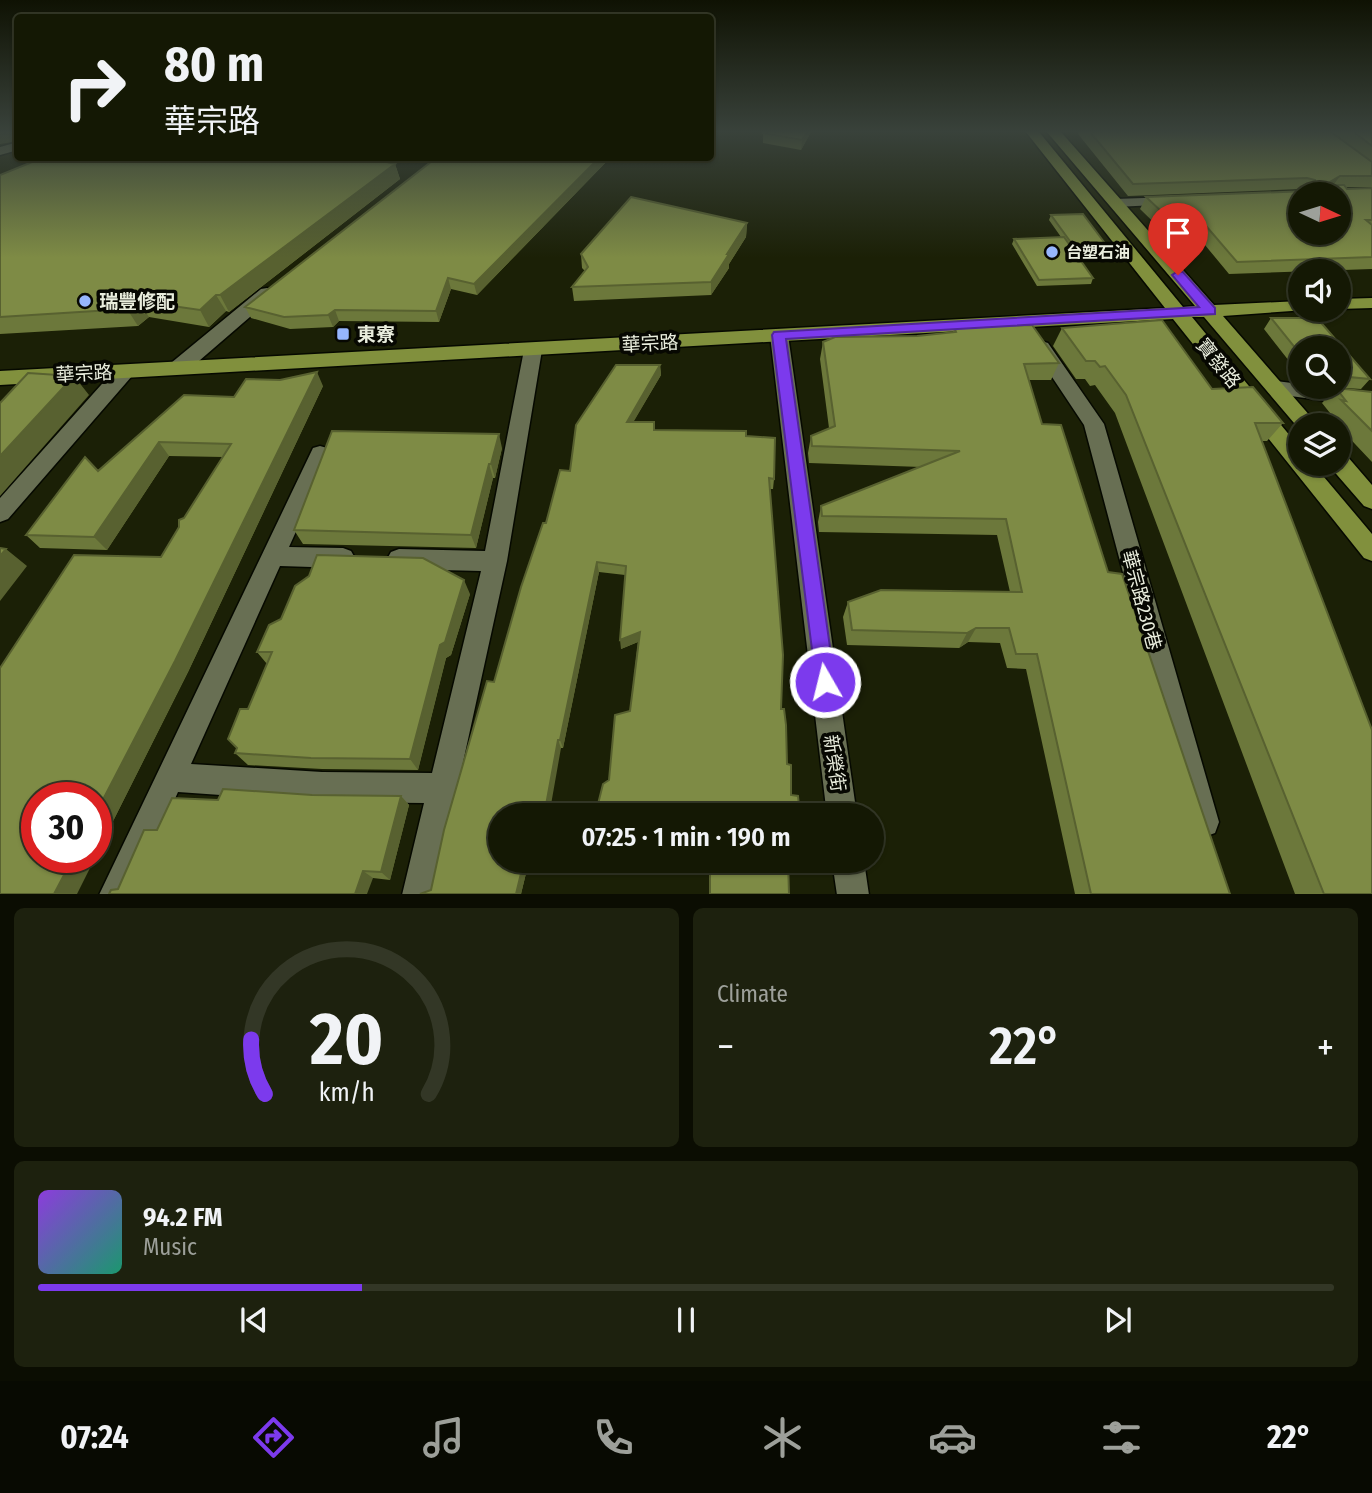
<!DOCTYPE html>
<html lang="en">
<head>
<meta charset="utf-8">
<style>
  body { margin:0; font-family:"Fira Sans Condensed","Noto Sans TC",sans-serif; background:#1d210e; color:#f1f3f6; height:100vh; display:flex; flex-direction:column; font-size:26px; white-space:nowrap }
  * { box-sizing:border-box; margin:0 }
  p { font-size:23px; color:#9da09a }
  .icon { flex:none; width:38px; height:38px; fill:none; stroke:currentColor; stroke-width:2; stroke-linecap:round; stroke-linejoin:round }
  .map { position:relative; height:894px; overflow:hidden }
  .details { display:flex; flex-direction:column; gap:14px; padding:14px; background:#0b0d02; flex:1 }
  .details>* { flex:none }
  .guide { position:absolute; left:14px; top:14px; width:700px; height:147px; border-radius:7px; box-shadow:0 2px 5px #0004,0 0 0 2px #333726; background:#141804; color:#f1f3f6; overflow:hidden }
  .needle { width:46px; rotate:94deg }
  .fabs { position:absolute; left:1288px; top:182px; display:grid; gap:14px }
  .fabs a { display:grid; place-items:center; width:63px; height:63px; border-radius:50%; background:#141804; box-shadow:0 2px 5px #0004,0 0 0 2px #333726; font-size:35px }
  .speed { position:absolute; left:21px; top:782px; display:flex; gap:14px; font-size:35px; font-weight:700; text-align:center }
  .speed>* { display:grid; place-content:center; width:91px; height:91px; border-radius:50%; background:#141804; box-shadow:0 2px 5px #0004,0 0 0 2px #333726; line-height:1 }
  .speed .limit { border:10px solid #d22; background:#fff; color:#111 }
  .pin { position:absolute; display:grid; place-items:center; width:60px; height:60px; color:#fff; margin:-72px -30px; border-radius:50% 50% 50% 0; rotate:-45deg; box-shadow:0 0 7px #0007 }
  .pin .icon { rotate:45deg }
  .me { position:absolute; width:77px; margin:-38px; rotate:352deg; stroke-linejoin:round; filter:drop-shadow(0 0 5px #0008) }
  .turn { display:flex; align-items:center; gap:24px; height:147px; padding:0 35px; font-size:32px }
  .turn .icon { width:91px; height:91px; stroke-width:2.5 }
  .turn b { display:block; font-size:49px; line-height:60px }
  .big { font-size:52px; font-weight:600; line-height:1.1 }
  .details .card { flex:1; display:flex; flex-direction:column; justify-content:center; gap:10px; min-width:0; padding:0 24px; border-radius:10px; background:#1d210e }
  .details .dial { align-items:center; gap:0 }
  .dial svg { height:182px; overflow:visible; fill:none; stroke:#333726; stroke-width:7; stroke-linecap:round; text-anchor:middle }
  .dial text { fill:#f1f3f6; stroke:none }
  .song { display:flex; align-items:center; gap:21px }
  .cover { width:84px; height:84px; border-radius:10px; background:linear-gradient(135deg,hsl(270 70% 55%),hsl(160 70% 35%)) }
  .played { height:7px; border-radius:4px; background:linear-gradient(90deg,#7c3aed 25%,#333726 25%) }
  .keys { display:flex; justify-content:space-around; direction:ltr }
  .heat { display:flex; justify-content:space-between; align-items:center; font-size:38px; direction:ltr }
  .details .tiles { flex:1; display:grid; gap:14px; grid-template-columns:1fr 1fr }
  .card:last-child { grid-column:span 2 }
  .trip { position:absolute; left:488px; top:803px; width:396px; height:70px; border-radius:35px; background:#141804; box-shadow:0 2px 5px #0004,0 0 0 2px #333726; font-weight:600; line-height:70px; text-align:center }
  .tabs { display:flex; height:112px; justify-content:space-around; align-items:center; background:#080a02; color:#9da09a }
  .tabs .icon { width:49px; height:49px }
  .tabs .on { color:#7c3aed }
  .tabs b { font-size:32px; color:#f1f3f6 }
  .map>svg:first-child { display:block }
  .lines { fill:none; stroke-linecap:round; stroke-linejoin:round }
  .minor-casing { stroke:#060900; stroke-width:3 }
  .major-casing { stroke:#060900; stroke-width:3 }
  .minor { fill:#686f53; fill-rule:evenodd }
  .major { fill:#81903d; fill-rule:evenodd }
  .wall { fill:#6c783b }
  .shaded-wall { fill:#586130 }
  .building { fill:#7e8b45; stroke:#586130; stroke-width:2; fill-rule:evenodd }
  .route { fill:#7c3aed; stroke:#51269a; stroke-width:2 }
  .poi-dot { fill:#96b6fd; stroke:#070802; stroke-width:2.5 }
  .labels { text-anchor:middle; stroke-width:7; stroke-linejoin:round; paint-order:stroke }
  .far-poi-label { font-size:16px; font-weight:bold; fill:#e9eddd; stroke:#070802; text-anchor:start }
  .poi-label { font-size:19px; font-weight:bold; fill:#e9eddd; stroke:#070802; text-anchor:start }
  .street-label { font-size:19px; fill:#e9eddd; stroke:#070802 }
</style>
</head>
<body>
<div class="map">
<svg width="1372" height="895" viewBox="0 0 1372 895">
  <rect width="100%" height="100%" fill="#1b2006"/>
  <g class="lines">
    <g class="minor-casing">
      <path id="minor" d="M 18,142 L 18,150 L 0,155 L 0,147 Z
        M 1172,197 L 1179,201 L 1177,204 L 1115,207 L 1108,203 L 1115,199 Z
        M 267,288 L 273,289 L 276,293 L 273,297 L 185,373 L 171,373 L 168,368 L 171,363 L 261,289 Z
        M 779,329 L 788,335 L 857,816 L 827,816 L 770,335 Z
        M 1041,341 L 1048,343 L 1104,424 L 1219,822 L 1215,833 L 1204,837 L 1193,833 L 1189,822 L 1084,425 L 1032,347 L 1034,343 Z
        M 533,344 L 540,346 L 542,350 L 507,561 L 434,895 L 402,895 L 424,803 L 322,802 L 178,792 L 132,895 L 99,895 L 313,448 L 320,446 L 327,448 L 331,454 L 289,547 L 343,548 L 351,551 L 355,558 L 351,565 L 343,568 L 280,566 L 191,764 L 322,772 L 432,773 L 481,571 L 399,569 L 391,566 L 387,559 L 391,552 L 399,549 L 485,551 L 524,350 L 526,346 Z
        M 125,365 L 132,366 L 135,371 L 132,376 L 8,519 L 0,522 L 0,498 L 118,366 Z
        M 1276,381 L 1300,384 L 1300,387 L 1372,393 L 1372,407 L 1269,393 L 1266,388 L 1269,383 Z
        M 832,861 L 864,861 L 869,895 L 837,895 Z"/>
    </g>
    <g class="major-casing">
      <path id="major" d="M 1026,132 L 1039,132 L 1183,307 L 1195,306 L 1047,132 L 1061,132 L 1214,305 L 1300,301 L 1300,310 L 1306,310 L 1223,316 L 1318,425 L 1300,425 L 1300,430 L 1204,317 L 1192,317 L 1300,448 L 1300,464 L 1313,464 L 1372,534 L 1372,561 L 1364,558 L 1173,319 L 0,385 L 0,371 L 1165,308 Z
        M 1372,298 L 1372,308 L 1339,309 L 1339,299 Z
        M 1339,454 L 1347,456 L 1372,485 L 1372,509 L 1364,506 L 1331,468 L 1329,464 L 1339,464 Z"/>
    </g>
    <use href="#minor" class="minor"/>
    <use href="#major" class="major"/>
  </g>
  <path class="wall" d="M 811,132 L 801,150 L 763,143 L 763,133 Z
    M 1078,132 L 1331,132 L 1342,141 L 1332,132 L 1372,132 L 1372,187 L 1346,187 L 1347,189 L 1372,188 L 1372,269 L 1229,274 L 1200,239 L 1173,241 L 1140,209 L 1146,197 L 1305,191 L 1300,189 L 1128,196 L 1078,134 Z
    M 610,158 L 477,295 L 451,289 L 439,322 L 339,321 L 333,327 L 290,329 L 251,318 L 245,307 Z
    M 395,164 L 400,179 L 229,312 L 226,311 L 209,327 L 149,317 L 138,326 L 0,334 L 0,175 Z
    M 1051,215 L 1107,246 L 1105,252 L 1075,253 L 1093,278 L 1091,284 L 1037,286 L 1012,244 L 1014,239 L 1061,237 L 1049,220 Z
    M 747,223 L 746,237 L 729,264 L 729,268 L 711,295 L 574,301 L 572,287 L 585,271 L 582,268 L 581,254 Z
    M 1271,318 L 1317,318 L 1370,379 L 1361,389 L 1329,387 L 1339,387 L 1339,348 L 1300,348 L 1300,375 L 1264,329 Z
    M 954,327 L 1059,363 L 1051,380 L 1029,380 L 1042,424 L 1108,572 L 1230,894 L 1075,894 L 1026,669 L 1007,668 L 1000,643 L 968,642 L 959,648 L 847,645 L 843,617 L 848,602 L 1010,592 L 997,535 L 819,532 L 818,522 L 821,506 L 921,467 L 809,463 L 808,453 L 811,436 L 829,428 L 820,359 L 823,342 L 917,336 L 953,332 Z
    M 1062,328 L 1212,389 L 1283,423 L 1267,441 L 1262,441 L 1372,894 L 1295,894 L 1115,413 L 1095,385 L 1090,386 L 1085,379 L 1076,379 L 1053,346 Z
    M 660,365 L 661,375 L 633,422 L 654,430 L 746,436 L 774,479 L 773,489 L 770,489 L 609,780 L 630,711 L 638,642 L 621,649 L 625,575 L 599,572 L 563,748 L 561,748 L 500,816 L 500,861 L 529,861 L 521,894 L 420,894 L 431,890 L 494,682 L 546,523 L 570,471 Z
    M 323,386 L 188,672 L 96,855 L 96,798 L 161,557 L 223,457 L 169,456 L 107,550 L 40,548 L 26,535 L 98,471 L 234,397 Z
    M 1336,388 L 1372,392 L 1372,462 L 1339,427 L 1339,425 L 1337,425 L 1328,416 L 1330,413 L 1322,403 Z
    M 502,448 L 495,478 L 493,478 L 476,548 L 303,544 L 294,530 Z
    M 470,594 L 451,655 L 446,658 L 418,770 L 322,769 L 248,765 L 235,753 L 248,709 L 267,664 L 257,652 Z
    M 312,795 L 401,796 L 409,805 L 390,880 L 373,878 L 118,889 L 157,830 L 218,800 Z"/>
  <path class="shaded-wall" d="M 0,132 L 18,132 L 18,141 L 0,144 Z
    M 807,132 L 811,132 L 801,150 L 802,140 Z
    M 599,158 L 610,158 L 477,295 L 474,284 Z
    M 395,164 L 400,179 L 229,312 L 220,295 Z
    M 1340,176 L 1332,187 L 1330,182 Z
    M 747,223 L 746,237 L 729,264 L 729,268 L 711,295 L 711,282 L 727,254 Z
    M 448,278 L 451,289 L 439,322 L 436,311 Z
    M 216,295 L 226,311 L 209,327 L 200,310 Z
    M 138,301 L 149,317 L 138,326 L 127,309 Z
    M 335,310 L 339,321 L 333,327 L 328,315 Z
    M 660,365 L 661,375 L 627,433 L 627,422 Z
    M 317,372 L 323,386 L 188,672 L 96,855 L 96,813 Z
    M 74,376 L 89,395 L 0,496 L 0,456 Z
    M 499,434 L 502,448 L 495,478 L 491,464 Z
    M 159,442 L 169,456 L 107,550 L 94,537 Z
    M 489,464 L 493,478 L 476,548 L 471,535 Z
    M 6,549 L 27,566 L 0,601 L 0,556 Z
    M 597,562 L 599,572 L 563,748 L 560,740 Z
    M 464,580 L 470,594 L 451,655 L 446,658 L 418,770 L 410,759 L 440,645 Z
    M 976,628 L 968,642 L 959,648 L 967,633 Z
    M 640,632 L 640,641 L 621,649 L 620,640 Z
    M 558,740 L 561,748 L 549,816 L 544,816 Z
    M 401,796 L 409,805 L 390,880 L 381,872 Z
    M 73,858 L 95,858 L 77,894 L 54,894 Z
    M 524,861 L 529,861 L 521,894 L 516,894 Z
    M 363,871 L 373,878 L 367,894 L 355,894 Z"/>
  <path class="building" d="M 764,132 L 807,132 L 802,140 L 763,133 Z
    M 1090,132 L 1331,132 L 1372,162 L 1372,176 L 1340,176 L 1330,182 L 1333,185 L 1344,185 L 1347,189 L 1372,188 L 1372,220 L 1366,220 L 1372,225 L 1372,257 L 1237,262 L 1207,227 L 1180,229 L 1146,197 L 1308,191 L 1310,185 L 1315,184 L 1315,180 L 1307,178 L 1133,184 ZM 1300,194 L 1339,194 L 1339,233 L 1300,233 Z
    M 1354,132 L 1372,132 L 1372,146 Z
    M 42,158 L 369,158 L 395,164 L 220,295 L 216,295 L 200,310 L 138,301 L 127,309 L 0,317 L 0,175 Z
    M 436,158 L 599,158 L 474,284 L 448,278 L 436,311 L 335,310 L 328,315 L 284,317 L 245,307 Z
    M 631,197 L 747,223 L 727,254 L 729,254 L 711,282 L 572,287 L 588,267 L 581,254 Z
    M 1083,214 L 1107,246 L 1075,248 L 1051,215 Z
    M 1064,237 L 1093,278 L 1039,280 L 1014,239 Z
    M 1271,318 L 1317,318 L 1370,379 L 1339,376 L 1339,348 L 1300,348 L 1300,354 Z
    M 1162,320 L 1212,389 L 1253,387 L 1283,423 L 1255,423 L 1372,730 L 1372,894 L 1324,894 L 1126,395 L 1105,366 L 1100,367 L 1095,361 L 1086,361 L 1062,328 Z
    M 1032,325 L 1059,363 L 1024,364 L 1042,424 L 1061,425 L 1108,572 L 1122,574 L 1230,894 L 1091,894 L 1037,654 L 1016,654 L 1009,628 L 976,628 L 967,633 L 852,630 L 848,602 L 881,590 L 1022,592 L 1006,519 L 822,516 L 821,506 L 960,451 L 812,446 L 811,436 L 835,426 L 823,342 L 835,337 L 917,336 L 956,332 L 954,327 Z
    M 616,365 L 660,365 L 627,422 L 654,422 L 654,430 L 746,431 L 746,436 L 775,438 L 774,479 L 769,478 L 783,655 L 781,709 L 784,709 L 786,725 L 787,764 L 791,765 L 791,795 L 798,796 L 800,816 L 595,816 L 603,784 L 609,780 L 615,715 L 630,711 L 640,632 L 620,640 L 626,566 L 597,562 L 560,740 L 558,740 L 544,816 L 500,816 L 500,861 L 524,861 L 516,894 L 420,894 L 431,890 L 444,830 L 487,681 L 494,682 L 521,587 L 543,523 L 546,523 L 560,470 L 570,471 L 576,425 Z
    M 317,372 L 175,661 L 96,813 L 96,798 L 37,798 L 37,858 L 73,858 L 54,894 L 0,894 L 0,668 L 74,555 L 161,557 L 179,527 L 179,520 L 184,518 L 231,444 L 159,442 L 94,537 L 26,535 L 85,457 L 98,471 L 184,395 L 234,397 L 246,379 L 280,380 Z
    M 28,373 L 74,376 L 0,456 L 0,403 Z
    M 1336,388 L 1372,392 L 1372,431 L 1341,400 L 1346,401 Z
    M 332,431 L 499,434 L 491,464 L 489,464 L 471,535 L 294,530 Z
    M 0,548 L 6,549 L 0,556 Z
    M 317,555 L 423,558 L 464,580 L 445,642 L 440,645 L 410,759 L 311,758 L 235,753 L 237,748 L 228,739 L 240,709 L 248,709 L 272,652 L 257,652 L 269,625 L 281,619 L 295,586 L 309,576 Z
    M 223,789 L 312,795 L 401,796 L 381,872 L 363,871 L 355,894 L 109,894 L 111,890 L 118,889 L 144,830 L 157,830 L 172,798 L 218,800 Z
    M 710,861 L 788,861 L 789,894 L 710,894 Z"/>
  <linearGradient id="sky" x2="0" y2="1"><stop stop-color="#0f1203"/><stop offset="0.51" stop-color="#39423b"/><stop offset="1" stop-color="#39423b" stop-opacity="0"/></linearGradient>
  <rect width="1372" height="258" fill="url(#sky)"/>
  <path class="route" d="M 1178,271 L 1183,272 L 1215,308 L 1215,314 L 786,339 L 835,682 L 832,689 L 825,692 L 817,689 L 772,335 L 774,332 L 1199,307 L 1172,275 Z"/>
  <g class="poi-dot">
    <circle cx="1052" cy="252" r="7"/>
    <circle cx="85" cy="301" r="7"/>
    <rect x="336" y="327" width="14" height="14" rx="3.5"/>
  </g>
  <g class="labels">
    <g class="far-poi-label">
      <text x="1066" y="258">台塑石油</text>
    </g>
    <g class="poi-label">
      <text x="99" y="308">瑞豐修配</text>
      <text x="357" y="341">東寮</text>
    </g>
    <g class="street-label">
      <text transform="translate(650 343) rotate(-3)" y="7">華宗路</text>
      <text transform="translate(1219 363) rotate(51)" y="7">寶發路</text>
      <text transform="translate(84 373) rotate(-3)" y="7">華宗路</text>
      <text transform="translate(1142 600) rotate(75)" y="7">華宗路230巷</text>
      <text transform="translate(835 763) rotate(82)" y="7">新榮街</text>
    </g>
  </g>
</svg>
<div class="fabs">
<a><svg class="needle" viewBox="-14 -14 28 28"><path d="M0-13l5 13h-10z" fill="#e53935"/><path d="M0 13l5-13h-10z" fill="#9da09a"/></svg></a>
<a><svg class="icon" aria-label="sound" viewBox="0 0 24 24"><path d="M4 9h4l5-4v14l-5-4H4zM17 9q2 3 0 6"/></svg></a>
<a><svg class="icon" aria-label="search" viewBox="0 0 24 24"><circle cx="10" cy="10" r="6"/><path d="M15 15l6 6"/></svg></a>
<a><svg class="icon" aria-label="layers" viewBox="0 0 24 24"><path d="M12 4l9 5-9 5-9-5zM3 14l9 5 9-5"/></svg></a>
</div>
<div class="speed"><div class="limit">30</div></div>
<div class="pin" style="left:1178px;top:275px;background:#d93025"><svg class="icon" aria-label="arrive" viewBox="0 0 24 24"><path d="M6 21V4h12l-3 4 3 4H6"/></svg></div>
<svg class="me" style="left:825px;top:682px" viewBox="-20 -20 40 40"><circle r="17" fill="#7c3aed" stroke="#fff" stroke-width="3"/><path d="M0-11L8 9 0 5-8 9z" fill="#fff"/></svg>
<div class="trip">07:25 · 1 min · 190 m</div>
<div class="guide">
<div class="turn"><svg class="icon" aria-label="right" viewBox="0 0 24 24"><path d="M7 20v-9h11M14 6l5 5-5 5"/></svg><div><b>80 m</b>華宗路</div></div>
</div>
</div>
<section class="details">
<div class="tiles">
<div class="card dial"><svg viewBox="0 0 100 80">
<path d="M14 69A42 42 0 1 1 86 69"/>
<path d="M14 69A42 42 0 0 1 8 45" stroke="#7c3aed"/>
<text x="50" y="56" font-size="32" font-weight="700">20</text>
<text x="50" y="72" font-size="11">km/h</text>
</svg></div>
<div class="card"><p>Climate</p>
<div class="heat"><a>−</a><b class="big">22°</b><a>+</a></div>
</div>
<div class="card">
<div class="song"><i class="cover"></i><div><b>94.2 FM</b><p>Music</p></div></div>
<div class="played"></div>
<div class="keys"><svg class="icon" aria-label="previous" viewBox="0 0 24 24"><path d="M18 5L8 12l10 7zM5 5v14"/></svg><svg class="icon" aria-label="pause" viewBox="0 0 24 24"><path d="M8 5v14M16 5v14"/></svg><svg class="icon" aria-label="next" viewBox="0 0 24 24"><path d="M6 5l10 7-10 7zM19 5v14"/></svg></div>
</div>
</div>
</section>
<nav class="tabs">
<b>07:24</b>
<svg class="icon on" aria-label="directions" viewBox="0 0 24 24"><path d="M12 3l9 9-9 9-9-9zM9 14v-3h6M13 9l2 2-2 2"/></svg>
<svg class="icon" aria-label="music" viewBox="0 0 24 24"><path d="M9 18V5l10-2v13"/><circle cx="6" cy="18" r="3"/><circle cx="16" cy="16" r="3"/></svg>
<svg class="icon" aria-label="phone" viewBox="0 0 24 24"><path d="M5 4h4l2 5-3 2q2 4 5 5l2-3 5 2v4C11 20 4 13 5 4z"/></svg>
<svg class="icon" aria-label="climate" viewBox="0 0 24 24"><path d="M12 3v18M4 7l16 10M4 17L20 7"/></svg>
<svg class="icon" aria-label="car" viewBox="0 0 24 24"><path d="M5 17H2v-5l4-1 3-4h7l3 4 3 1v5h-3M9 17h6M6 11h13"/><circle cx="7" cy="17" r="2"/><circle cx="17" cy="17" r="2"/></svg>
<svg class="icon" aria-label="filters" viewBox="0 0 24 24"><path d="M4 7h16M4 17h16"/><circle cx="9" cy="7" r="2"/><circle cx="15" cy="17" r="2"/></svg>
<b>22°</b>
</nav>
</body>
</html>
